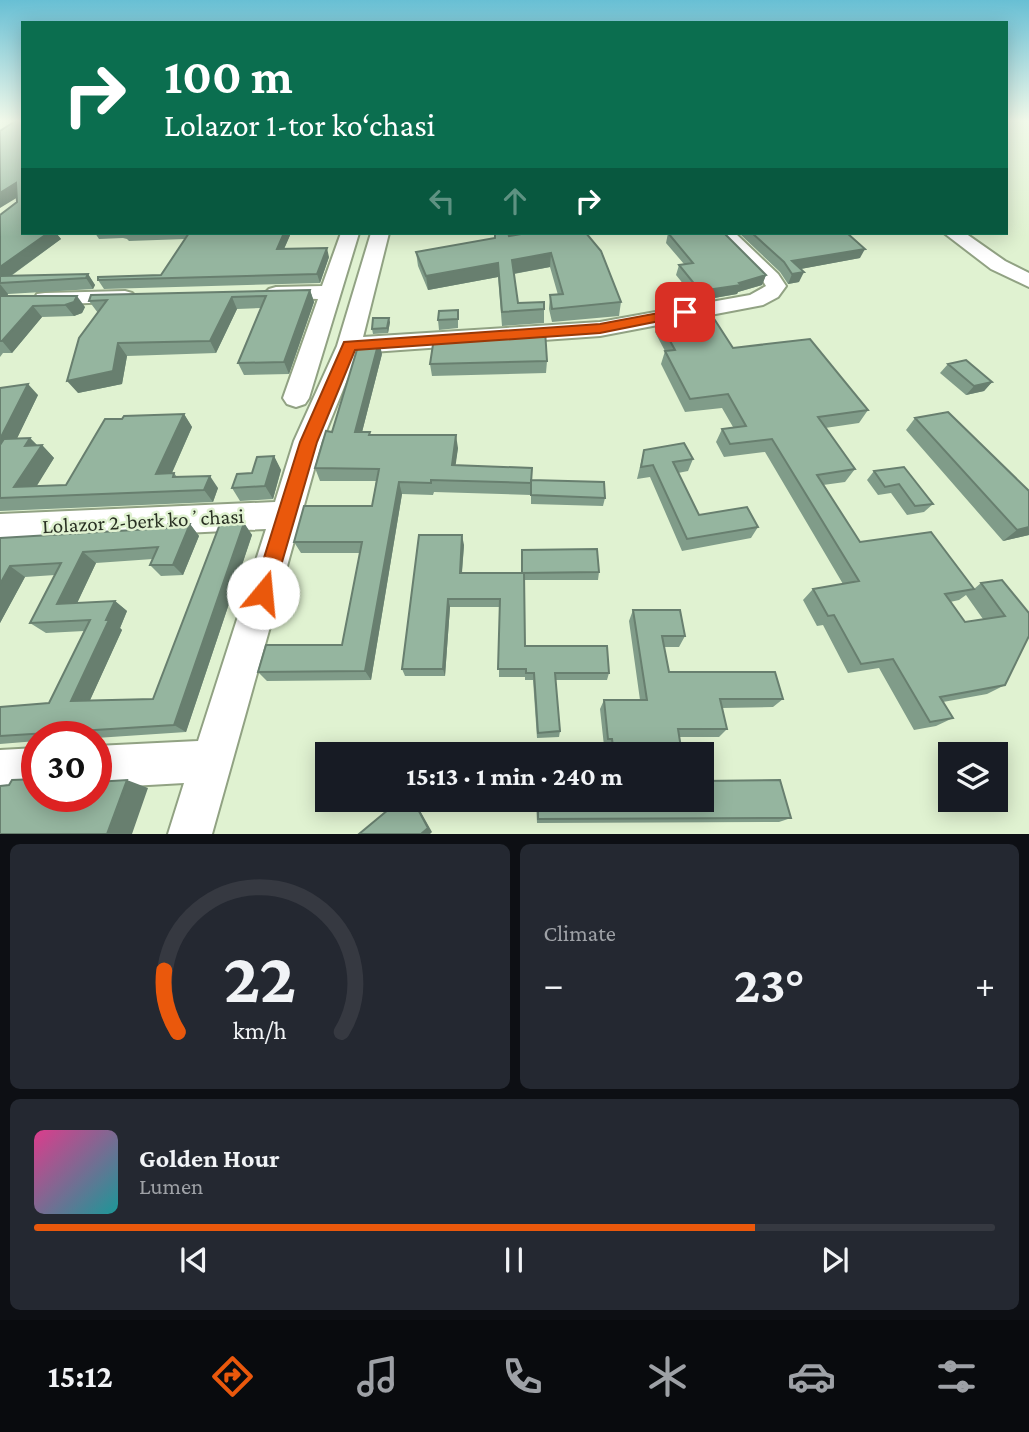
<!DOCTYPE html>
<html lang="en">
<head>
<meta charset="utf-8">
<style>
  body { margin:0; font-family:"Crimson Pro",serif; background:#242831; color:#f1f3f6; height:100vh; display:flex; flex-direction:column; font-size:26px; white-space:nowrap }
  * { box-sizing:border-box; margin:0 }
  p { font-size:23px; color:#9ea1a6 }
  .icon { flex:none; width:38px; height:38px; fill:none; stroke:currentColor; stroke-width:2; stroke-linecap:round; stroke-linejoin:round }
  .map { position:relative; height:834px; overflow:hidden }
  .panel { display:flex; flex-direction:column; gap:10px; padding:10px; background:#0d0f14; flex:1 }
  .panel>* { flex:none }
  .top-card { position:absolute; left:21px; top:21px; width:987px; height:214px; border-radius:0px; box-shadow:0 4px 18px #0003; background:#0b6e4f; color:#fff; overflow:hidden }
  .fabs { position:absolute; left:938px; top:742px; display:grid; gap:14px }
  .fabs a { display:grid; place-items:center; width:70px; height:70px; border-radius:0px; background:#171b24; box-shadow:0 4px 18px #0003; font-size:35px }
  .speed { position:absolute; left:21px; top:721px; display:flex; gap:14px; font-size:35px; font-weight:700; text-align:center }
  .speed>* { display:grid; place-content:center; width:91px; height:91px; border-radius:50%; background:#171b24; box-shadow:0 4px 18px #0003; line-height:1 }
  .speed .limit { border:10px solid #d22; background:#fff; color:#111 }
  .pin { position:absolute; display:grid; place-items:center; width:60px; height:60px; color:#fff; margin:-30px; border-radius:14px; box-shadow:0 4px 10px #0006 }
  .me { position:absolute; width:77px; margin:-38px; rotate:17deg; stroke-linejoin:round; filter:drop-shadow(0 0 5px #0008) }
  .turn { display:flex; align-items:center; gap:24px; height:147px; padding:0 28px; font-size:32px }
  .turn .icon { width:91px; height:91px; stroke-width:2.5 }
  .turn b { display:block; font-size:49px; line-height:60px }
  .lanes { display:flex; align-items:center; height:66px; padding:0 28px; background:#0003; justify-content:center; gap:35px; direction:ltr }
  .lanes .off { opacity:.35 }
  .big { font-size:52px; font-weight:700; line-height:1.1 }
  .panel .tile { flex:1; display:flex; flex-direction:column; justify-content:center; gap:10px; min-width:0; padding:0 24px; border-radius:10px; background:#242831 }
  .panel .dial { align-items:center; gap:0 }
  .dial svg { height:182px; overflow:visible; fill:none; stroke:#363941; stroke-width:7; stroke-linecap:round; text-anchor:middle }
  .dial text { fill:#f1f3f6; stroke:none }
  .song { display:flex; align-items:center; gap:21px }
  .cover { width:84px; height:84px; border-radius:10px; background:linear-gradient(135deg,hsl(330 70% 55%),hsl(180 70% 35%)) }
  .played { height:7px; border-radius:4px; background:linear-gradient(90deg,#ea580c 75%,#363941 75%) }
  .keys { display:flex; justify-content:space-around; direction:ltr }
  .heat { display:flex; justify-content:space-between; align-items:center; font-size:38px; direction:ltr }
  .panel .tiles { flex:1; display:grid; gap:10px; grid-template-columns:1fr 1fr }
  .tile:last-child { grid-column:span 2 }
  .trip { position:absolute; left:315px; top:742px; width:399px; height:70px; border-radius:0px; background:#171b24; box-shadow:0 4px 18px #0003; font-weight:700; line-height:70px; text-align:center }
  .tab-bar { display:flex; height:112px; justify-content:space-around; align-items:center; background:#090b0e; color:#9ea1a6 }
  .tab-bar .icon { width:49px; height:49px }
  .tab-bar .selected { color:#ea580c }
  .tab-bar b { font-size:32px; color:#f1f3f6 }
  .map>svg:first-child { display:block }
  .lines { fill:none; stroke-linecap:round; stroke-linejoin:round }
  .minor-casing { stroke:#91a283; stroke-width:4 }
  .minor { fill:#fff; fill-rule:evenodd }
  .wall { fill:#809c89; fill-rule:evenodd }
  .shaded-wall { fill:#687f6f }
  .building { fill:#95b59f; stroke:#687f6f; stroke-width:2 }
  .route { fill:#ea580c; stroke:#983908; stroke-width:2 }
  .labels { text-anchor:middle; stroke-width:5; stroke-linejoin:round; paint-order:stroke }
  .street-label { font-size:21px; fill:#293023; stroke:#e0f2d1 }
</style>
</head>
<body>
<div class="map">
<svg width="1029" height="834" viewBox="0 0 1029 834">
  <rect width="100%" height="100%" fill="#e0f2d1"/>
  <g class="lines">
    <g class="minor-casing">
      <path id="minor" d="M 341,233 L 359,233 L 309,398 L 305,404 L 296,407 L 287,404 L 283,398 L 318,299 L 269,297 L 265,293 L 269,289 L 276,287 L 322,286 Z
        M 371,233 L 389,233 L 363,337 L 600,322 L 750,295 L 766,286 L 763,281 L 716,233 L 735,233 L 778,274 L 786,286 L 778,297 L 763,305 L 600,336 L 358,353 L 322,441 L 212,834 L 168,834 L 184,783 L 96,788 L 96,746 L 198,741 L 266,529 L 0,542 L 0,514 L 275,502 L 294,441 L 337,346 Z
        M 944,233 L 965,233 L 1005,261 L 1029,273 L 1029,287 L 991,269 Z
        M 125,291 L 132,293 L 136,297 L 132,301 L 45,305 L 37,304 L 34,299 L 37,294 L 45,293 Z
        M 37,748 L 37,790 L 0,792 L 0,750 Z"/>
    </g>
    <use href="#minor" class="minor"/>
  </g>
  <path class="wall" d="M 17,120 L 23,233 L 56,233 L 61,239 L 11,276 L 88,274 L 95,285 L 93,289 L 8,294 L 7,296 L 85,307 L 82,313 L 74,316 L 42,317 L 12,353 L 3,353 L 0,357 L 0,215 L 17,202 Z
    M 95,233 L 291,233 L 284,249 L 329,257 L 320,283 L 104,289 L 98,280 L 161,275 L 185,239 L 129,241 L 127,239 L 123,238 L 99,239 Z
    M 494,233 L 509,236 L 527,233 L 621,302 L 619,316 L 552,322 L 549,309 L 550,295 L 558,295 L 550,267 L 514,274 L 518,303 L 544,309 L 544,323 L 502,326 L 498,277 L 428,290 L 418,266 L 416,252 L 494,238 Z
    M 668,233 L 766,275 L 762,285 L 738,292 L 737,294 L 697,301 L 676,275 L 679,265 L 684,264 L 666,243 Z
    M 739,233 L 847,233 L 860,258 L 800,269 L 799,282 L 788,284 L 780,272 Z
    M 310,290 L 314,302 L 289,374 L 244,375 L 238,363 L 261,308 L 237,309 L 216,353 L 127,356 L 122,384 L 78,393 L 98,313 L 89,301 Z
    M 458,310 L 458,328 L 439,330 L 438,320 Z
    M 658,319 L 733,348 L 868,410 L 859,423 L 825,428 L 855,469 L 845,482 L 823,485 L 860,542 L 974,589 L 981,583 L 1029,613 L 1005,685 L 987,694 L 943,702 L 953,718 L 936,726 L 914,730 L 879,668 L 848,673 L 823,625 L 817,626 L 803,600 L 813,589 L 843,584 L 765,452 L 724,457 L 716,442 L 722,429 L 733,427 L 722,408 L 685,412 L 661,364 L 665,351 L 655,332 ZM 966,595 L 983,619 L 965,622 L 950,602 L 959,600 Z
    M 390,322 L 388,333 L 373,334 L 372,329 Z
    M 504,339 L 547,361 L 546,373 L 432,376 L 430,364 Z
    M 382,354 L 362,432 L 371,435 L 458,448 L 455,465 L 532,468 L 531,495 L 434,492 L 433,495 L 402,494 L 371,680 L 267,681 L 258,672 L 342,645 L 360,553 L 301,553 L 294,542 L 372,506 L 376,481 L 320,481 L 315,468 L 332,432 Z
    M 948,364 L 992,382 L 984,391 L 966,395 L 940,373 Z
    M 0,388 L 38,395 L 17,438 L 30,438 L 37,445 L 42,445 L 54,458 L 36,486 L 66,485 L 184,414 L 192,427 L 172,473 L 174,473 L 177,477 L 218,488 L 213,502 L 0,511 Z
    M 915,418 L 1029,535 L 1003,541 L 906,430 Z
    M 644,450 L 693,459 L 688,471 L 678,473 L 699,515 L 758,527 L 751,538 L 682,551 L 650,477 L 637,479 Z
    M 274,456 L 281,470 L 273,499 L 240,501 L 232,488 Z
    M 874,471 L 933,504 L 924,512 L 907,515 L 891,493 L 878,495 L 867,480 Z
    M 531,480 L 605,498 L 603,506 L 531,504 Z
    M 244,523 L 252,535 L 186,732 L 96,738 L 96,737 L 37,737 L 37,741 L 0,744 L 0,707 L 49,703 L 84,631 L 46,633 L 30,623 L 55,575 L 25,577 L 0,623 L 0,538 L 167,528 L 190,524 L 199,536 L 183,575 L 161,576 L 150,565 L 153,559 L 96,563 L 77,603 L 115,601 L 127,611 L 120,628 L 122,630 L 90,700 L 153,699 Z
    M 464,545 L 462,573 L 599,572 L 598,580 L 524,580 L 525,646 L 609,673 L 607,680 L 555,680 L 560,731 L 559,737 L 537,738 L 533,680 L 525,680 L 525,677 L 499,677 L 500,607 L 450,607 L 445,676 L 405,676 L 402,669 Z
    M 633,610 L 685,636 L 679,647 L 664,647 L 669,672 L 783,699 L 773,707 L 722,708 L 727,729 L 719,737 L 679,737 L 682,754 L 609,754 L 608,747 L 604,746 L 600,709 L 604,700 L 640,700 L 629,621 Z
    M 536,800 L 702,800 L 791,818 L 779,822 L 537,823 Z"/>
  <path class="shaded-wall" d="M 16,183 L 23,194 L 0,208 L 0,193 Z
    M 48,233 L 56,233 L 61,239 L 2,282 L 0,283 L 0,267 Z
    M 284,233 L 291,233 L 280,258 L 277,249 Z
    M 327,248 L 329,257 L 320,283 L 317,274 Z
    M 865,249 L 860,258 L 790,271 L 792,261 Z
    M 551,253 L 550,267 L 512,274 L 512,260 Z
    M 498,263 L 498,277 L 428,290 L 426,276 Z
    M 804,272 L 799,282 L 788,284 L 792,274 Z
    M 88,274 L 95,285 L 93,289 L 86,278 Z
    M 766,275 L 762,285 L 738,292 L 737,294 L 697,301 L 700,291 Z
    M 0,284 L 8,294 L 5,301 L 0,296 Z
    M 310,290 L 314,302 L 289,374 L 284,362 Z
    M 77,296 L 85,307 L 82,313 L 74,316 L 65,305 Z
    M 232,297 L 237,309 L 216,353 L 210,341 Z
    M 33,306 L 42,317 L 12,353 L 2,341 Z
    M 389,318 L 390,322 L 388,333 L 387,328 Z
    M 379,341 L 382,354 L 359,444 L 355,432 Z
    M 118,343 L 127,356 L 122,384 L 78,393 L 67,381 Z
    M 992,382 L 984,391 L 966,395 L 974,386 Z
    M 28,384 L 38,395 L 11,451 L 0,452 L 0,439 Z
    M 184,414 L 192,427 L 166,486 L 156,474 Z
    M 456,435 L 458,448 L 454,477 L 452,465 Z
    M 30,438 L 40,448 L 42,445 L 54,458 L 30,497 L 14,487 L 25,446 Z
    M 274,456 L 281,470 L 273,499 L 265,486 Z
    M 210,476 L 218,488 L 213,502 L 204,490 Z
    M 399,482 L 402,494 L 371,680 L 365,671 Z
    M 244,523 L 252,535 L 186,732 L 174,725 Z
    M 190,524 L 199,536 L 183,575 L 173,565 Z
    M 1029,527 L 1029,535 L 1003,541 L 1017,530 Z
    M 462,535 L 464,545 L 461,582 L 460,573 Z
    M 83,552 L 96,563 L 72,614 L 57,604 Z
    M 10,566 L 25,577 L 0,623 L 0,584 Z
    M 448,599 L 450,607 L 445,676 L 443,669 Z
    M 115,601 L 127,611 L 120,628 L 122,630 L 86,709 L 71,701 Z
    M 127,780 L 148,788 L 132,834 L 107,834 Z
    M 413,800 L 414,800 L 432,832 L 430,834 L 421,834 Z"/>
  <path class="building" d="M 17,120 L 23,120 L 23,233 L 48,233 L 0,267 L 0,215 L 17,202 L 16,183 L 0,193 L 0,131 Z
    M 189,233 L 284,233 L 277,249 L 327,248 L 317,274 L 98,280 L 98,277 L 161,275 Z
    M 495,233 L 508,233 L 509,236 L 527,233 L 586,233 L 601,251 L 621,302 L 552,309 L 550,295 L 563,294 L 551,253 L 512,260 L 518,303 L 544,302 L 544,309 L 502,312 L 498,263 L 426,276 L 416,252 L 495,238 Z
    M 668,233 L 724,233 L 766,275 L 739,283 L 741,285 L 700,291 L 679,265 L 693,263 Z
    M 752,233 L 847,233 L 865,249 L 792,261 L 804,272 L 792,274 L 784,262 Z
    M 88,274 L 86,278 L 0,283 L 0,276 Z
    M 310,290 L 284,362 L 238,363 L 266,296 L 232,297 L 210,341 L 118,343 L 113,371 L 67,381 L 79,338 L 107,300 L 89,301 L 91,295 Z
    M 0,296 L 77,296 L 74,302 L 65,305 L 33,306 L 2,341 L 0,341 Z
    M 458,310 L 458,319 L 438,320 L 439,311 Z
    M 711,314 L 733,348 L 810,339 L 868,410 L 818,417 L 855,469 L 817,475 L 860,542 L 931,532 L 974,589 L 945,594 L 965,622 L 1005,616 L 981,583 L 1002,580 L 1029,613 L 1029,636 L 1005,685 L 940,697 L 953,718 L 930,722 L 893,659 L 861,664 L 834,615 L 828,616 L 813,589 L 859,581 L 772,439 L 730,444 L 722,429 L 746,426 L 728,394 L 690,399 L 665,351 L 675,350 L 658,319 Z
    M 373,318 L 389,318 L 387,328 L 372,329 Z
    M 545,330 L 547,361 L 430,364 L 434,338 L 504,339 L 504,333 Z
    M 379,341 L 355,432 L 370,432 L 369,435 L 456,435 L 452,465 L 532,468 L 531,483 L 431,480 L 431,483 L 399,482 L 365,671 L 258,672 L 266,645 L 342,645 L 362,542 L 294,542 L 304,506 L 372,506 L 379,469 L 315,468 L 326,431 L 332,432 L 359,343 Z
    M 966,360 L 992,382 L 974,386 L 948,364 Z
    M 28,384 L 0,439 L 0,388 Z
    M 948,412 L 1029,491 L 1029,527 L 1017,530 L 915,418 Z
    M 184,414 L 156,474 L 174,473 L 173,477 L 210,476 L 204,490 L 0,498 L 0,445 L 4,439 L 30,438 L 25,446 L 42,445 L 14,487 L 66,485 L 105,419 L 122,419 L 124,416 Z
    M 684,443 L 693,459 L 673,462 L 699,515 L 747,507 L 758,527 L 687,539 L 653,465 L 641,467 L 644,450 Z
    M 274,456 L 265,486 L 232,488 L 237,474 L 252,473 L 257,457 Z
    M 904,467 L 933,504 L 915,506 L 899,484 L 885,487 L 874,471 Z
    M 531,480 L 604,482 L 605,498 L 531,495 Z
    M 244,523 L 174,725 L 0,736 L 0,707 L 49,703 L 90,620 L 30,623 L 61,563 L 10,566 L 0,584 L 0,538 L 167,528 L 168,524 L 190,524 L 173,565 L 150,565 L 158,547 L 83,552 L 57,604 L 115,601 L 106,620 L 109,620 L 71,701 L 153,699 L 220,524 Z
    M 419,535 L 462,535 L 460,573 L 524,573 L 525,646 L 607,646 L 609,673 L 555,673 L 560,731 L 538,733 L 534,673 L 526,673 L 526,669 L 498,669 L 500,599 L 448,599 L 443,669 L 402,669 Z
    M 597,549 L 599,572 L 522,573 L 522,550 Z
    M 633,610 L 680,610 L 685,636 L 662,636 L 669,672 L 775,672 L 783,699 L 720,699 L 727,729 L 678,729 L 682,754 L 614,754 L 612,739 L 608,739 L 604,700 L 647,700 Z
    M 37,779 L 37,796 L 96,796 L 96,782 L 127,780 L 107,834 L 0,834 L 0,786 L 9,785 L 12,780 Z
    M 780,780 L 791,818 L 538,819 L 538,800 L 702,800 L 702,781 Z
    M 400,800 L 413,800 L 428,828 L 421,834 L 359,834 Z"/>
  <linearGradient id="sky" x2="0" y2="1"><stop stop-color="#68bfd4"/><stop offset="0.51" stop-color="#f1f9ea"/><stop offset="1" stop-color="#f1f9ea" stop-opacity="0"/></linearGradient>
  <rect width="1029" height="237" fill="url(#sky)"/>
  <path class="route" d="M 685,308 L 691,312 L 689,315 L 600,333 L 355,350 L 317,442 L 273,593 L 270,600 L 263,603 L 256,600 L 253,593 L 300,442 L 344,342 L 600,324 Z"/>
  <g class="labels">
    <g class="street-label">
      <text transform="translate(143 521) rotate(-3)" y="7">Lolazor 2-berk koʼchasi</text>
    </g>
  </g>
</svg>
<div class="fabs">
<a><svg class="icon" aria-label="layers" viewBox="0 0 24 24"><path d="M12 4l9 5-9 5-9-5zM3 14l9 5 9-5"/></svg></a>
</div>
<div class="speed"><div class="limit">30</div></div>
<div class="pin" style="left:685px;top:312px;background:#d93025"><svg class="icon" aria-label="arrive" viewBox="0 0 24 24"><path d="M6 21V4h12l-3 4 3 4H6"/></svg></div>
<svg class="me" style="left:263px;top:593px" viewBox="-20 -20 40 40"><circle r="19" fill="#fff"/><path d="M0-13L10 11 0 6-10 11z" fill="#ea580c"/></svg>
<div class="trip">15:13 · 1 min · 240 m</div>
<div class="top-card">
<div class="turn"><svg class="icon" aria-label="right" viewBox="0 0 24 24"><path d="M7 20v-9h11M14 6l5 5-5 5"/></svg><div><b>100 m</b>Lolazor 1-tor ko‘chasi</div></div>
<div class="lanes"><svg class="icon off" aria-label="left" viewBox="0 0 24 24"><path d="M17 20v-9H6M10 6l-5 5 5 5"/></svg><svg class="icon off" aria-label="ahead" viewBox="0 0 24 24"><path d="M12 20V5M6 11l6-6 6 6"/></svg><svg class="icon" aria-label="right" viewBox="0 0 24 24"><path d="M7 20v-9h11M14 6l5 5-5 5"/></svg></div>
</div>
</div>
<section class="panel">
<div class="tiles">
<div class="tile dial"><svg viewBox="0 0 100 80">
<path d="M14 69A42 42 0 1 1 86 69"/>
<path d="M14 69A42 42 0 0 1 8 42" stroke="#ea580c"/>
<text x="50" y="56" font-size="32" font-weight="700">22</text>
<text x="50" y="72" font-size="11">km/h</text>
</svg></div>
<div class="tile"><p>Climate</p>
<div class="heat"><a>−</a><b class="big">23°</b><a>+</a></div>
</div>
<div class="tile">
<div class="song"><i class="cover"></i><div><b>Golden Hour</b><p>Lumen</p></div></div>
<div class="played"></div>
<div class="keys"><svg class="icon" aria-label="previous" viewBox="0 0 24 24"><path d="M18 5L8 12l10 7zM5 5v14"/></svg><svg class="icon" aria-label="pause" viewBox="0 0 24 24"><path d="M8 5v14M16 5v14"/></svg><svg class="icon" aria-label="next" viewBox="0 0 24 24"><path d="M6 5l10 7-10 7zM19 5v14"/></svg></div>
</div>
</div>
</section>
<nav class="tab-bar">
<b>15:12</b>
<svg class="icon selected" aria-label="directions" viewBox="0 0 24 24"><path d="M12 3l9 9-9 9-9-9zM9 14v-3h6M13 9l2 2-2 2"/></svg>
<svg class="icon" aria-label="music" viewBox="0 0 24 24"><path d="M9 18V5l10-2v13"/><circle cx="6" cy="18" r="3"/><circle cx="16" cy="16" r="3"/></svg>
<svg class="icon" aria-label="phone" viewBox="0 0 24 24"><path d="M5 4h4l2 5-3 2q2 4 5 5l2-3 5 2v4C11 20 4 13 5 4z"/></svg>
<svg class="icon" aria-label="climate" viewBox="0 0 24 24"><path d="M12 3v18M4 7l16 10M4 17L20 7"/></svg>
<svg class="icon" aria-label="car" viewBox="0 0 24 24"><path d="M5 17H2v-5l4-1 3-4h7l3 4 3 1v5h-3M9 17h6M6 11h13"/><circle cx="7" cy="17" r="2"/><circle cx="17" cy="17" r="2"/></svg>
<svg class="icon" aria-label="filters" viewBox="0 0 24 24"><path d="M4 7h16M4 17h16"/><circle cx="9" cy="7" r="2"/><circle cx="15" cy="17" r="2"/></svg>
</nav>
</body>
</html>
